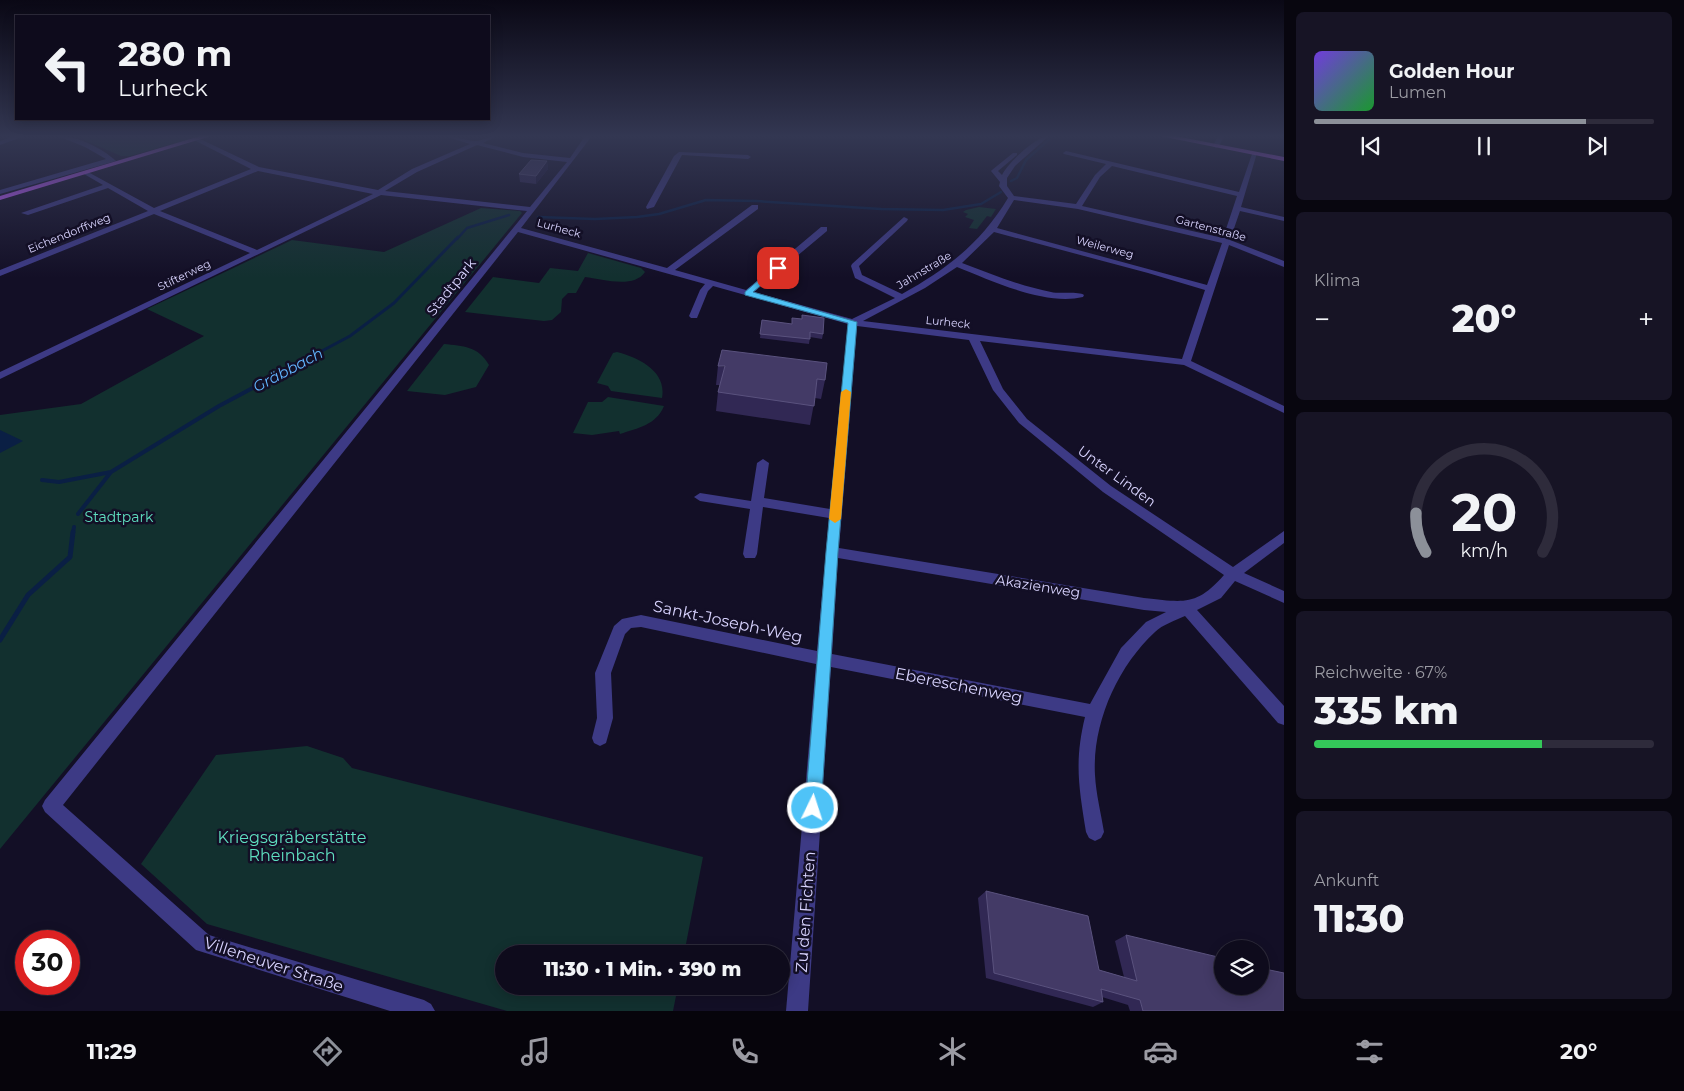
<!DOCTYPE html>
<html lang="de">
<head>
<meta charset="utf-8">
<style>
  body { margin:0; font-family:Montserrat,sans-serif; background:#171425; color:#f1f3f6; height:100vh; display:flex; flex-direction:column; font-size:19px; white-space:nowrap }
  * { box-sizing:border-box; margin:0 }
  p { font-size:16px; color:#9b9ba3 }
  .icon { flex:none; width:28px; height:28px; fill:none; stroke:currentColor; stroke-width:2; stroke-linecap:round; stroke-linejoin:round }
  .map { position:relative; flex:1; overflow:hidden }
  .sheet { display:flex; flex-direction:column; gap:12px; padding:12px; background:#08060f; width:400px }
  .sheet>* { flex:none }
  .top-card { position:absolute; left:15px; top:15px; width:475px; height:105px; border-radius:0px; box-shadow:0 2px 12px #0003,0 0 0 1px #2e2b3b; background:#0e0b1c; color:#f1f3f6; overflow:hidden }
  .fabs { position:absolute; left:1214px; top:940px; display:grid; gap:10px }
  .fabs a { display:grid; place-items:center; width:55px; height:55px; border-radius:50%; background:#0e0b1c; box-shadow:0 2px 12px #0003,0 0 0 1px #2e2b3b; font-size:25px }
  .speed { position:absolute; left:15px; top:930px; display:flex; gap:10px; font-size:25px; font-weight:700; text-align:center }
  .speed>* { display:grid; place-content:center; width:65px; height:65px; border-radius:50%; background:#0e0b1c; box-shadow:0 2px 12px #0003,0 0 0 1px #2e2b3b; line-height:1 }
  .speed .limit { border:8px solid #d22; background:#fff; color:#111 }
  .pin { position:absolute; display:grid; place-items:center; width:42px; height:42px; color:#fff; margin:-21px; border-radius:10px; box-shadow:0 2px 8px #0006 }
  .me { position:absolute; width:55px; margin:-28px; rotate:4deg; stroke-linejoin:round; filter:drop-shadow(0 0 4px #0008) }
  .turn { display:flex; align-items:center; gap:18px; height:105px; padding:0 20px; font-size:22px }
  .turn .icon { width:65px; height:65px; stroke-width:2.5 }
  .turn b { display:block; font-size:35px; line-height:42px }
  .big { font-size:38px; font-weight:800; line-height:1.1 }
  .sheet .tile { flex:1; display:flex; flex-direction:column; justify-content:center; gap:8px; min-width:0; padding:0 18px; border-radius:8px; background:#171425 }
  .sheet .dial { align-items:center; gap:0 }
  .dial svg { height:130px; overflow:visible; fill:none; stroke:#2e2b3b; stroke-width:7; stroke-linecap:round; text-anchor:middle }
  .dial text { fill:#f1f3f6; stroke:none }
  .song { display:flex; align-items:center; gap:15px }
  .cover { width:60px; height:60px; border-radius:8px; background:linear-gradient(135deg,hsl(260 70% 55%),hsl(130 70% 35%)) }
  .played { height:5px; border-radius:2px; background:linear-gradient(90deg,#8c9099 80%,#2e2b3b 80%) }
  .keys { display:flex; justify-content:space-around; direction:ltr }
  .heat { display:flex; justify-content:space-between; align-items:center; font-size:28px; direction:ltr }
  .charge { height:8px; border-radius:4px; background:linear-gradient(90deg,#34c759 67%,#2e2b3b 0) }
  .trip { position:absolute; left:495px; top:945px; width:295px; height:50px; border-radius:25px; background:#0e0b1c; box-shadow:0 2px 12px #0003,0 0 0 1px #2e2b3b; font-weight:800; line-height:50px; text-align:center }
  .tab-bar { display:flex; height:80px; justify-content:space-around; align-items:center; background:#06040b; color:#9b9ba3 }
  .tab-bar .icon { width:35px; height:35px }
  .tab-bar .active { color:#8c9099 }
  .tab-bar b { font-size:22px; color:#f1f3f6 }
  main { display:flex; flex:1; min-height:0 }
  .map>svg:first-child { display:block }
  .green { fill:#12302f }
  .water { fill:#0a1f44 }
  .lines { fill:none; stroke-linecap:round; stroke-linejoin:round }
  .stream-far3 { stroke:#0a1f44; stroke-width:2.5 }
  .stream-far2 { stroke:#0a1f44; stroke-width:3 }
  .stream-far1 { stroke:#0a1f44; stroke-width:4 }
  .stream { stroke:#0a1f44; stroke-width:5 }
  .minor { fill:#3d3a85; fill-rule:evenodd }
  .major { fill:#c25bff; fill-rule:evenodd }
  .wall { fill:#312854 }
  .shaded-wall { fill:#1d163a }
  .building { fill:#433a66; stroke:#5a527e }
  .route { fill:#4fc3f7; stroke:#337fa1 }
  .slow { fill:#f59e0b }
  .labels { text-anchor:middle; stroke-width:5; stroke-linejoin:round; paint-order:stroke }
  .far-street-label { font-size:11px; fill:#d9d4ff; stroke:#130f26 }
  .street-label { font-size:14px; fill:#d9d4ff; stroke:#130f26 }
  .park-label { font-size:14px; fill:#5fe0c0; stroke:#130f26 }
  .water-label { font-size:15px; font-style:italic; fill:#62b6ff; stroke:#130f26 }
  .near-street-label { font-size:16px; fill:#d9d4ff; stroke:#130f26 }
  .near-park-label { font-size:16px; fill:#5fe0c0; stroke:#130f26 }
</style>
</head>
<body>
<main>
<div class="map">
<svg width="1284" height="1011" viewBox="0 0 1284 1011">
  <rect width="100%" height="100%" fill="#130f26"/>
  <path class="green" d="M 75,136 L 199,136 L 130,156 L 121,156 Z
    M 979,207 L 996,209 L 991,217 L 987,216 L 977,229 L 969,228 L 974,220 L 965,217 L 968,214 L 963,212 L 966,210 Z
    M 481,208 L 520,211 L 522,213 L 0,849 L 0,415 L 81,404 L 204,336 L 147,309 L 292,240 L 384,252 Z
    M 588,253 L 641,268 L 645,272 C 634,289 602,279 585,277 L 576,293 L 568,293 L 562,299 L 561,312 L 552,320 L 544,321 L 465,312 L 493,277 L 539,283 L 550,268 L 578,271 Z
    M 444,344 C 463,346 478,346 489,365 L 476,387 L 445,395 L 407,391 Z
    M 617,352 C 639,358 667,371 662,398 L 611,391 L 608,386 L 597,383 L 613,353 Z
    M 608,397 L 664,406 C 656,425 638,428 620,434 L 619,431 L 592,435 L 573,433 L 588,402 L 602,402 Z
    M 307,746 L 343,758 L 352,768 L 703,857 L 684,954 L 504,954 L 504,986 L 678,986 L 673,1011 L 507,1011 L 207,924 L 141,864 L 216,755 Z"/>
  <path class="water" d="M 0,430 L 23,441 L 0,453 Z"/>
  <g class="lines">
    <path class="stream-far3" d="M 1011,181 L 1017,178 L 1026,160 L 1053,136
      M 538,217 L 595,219 L 637,217 L 659,214 L 706,200 L 756,201 L 881,209 L 943,210 L 981,204 L 1001,192
      M 457,239 L 467,228 L 509,215"/>
    <path class="stream-far2" d="M 290,368 L 350,336 L 394,303 L 458,237"/>
    <path class="stream-far1" d="M 42,480 L 59,482 L 111,472 L 219,406 L 292,367
      M 78,514 L 111,472
      M 73,533 L 74,527"/>
    <path class="stream" d="M 0,640 L 28,595 L 70,557 L 73,532"/>
    <path class="minor" d="M 14,136 L 25,136 L 0,145 L 0,141 Z
      M 58,136 C 78,136 102,148 116,161 L 0,194 L 0,190 L 106,159 L 85,147 Z
      M 444,136 C 453,136 472,142 477,141 C 484,140 489,136 497,136 L 483,143 L 523,153 L 570,158 L 585,136 L 592,136 L 521,228 L 667,268 L 752,205 L 758,205 L 758,209 L 675,270 L 746,290 L 821,227 L 827,227 L 827,231 L 754,292 L 852,319 L 895,298 L 855,278 L 851,266 L 852,264 L 904,217 L 908,219 L 907,221 L 859,266 L 862,275 L 902,294 C 947,269 981,243 1008,198 L 999,186 L 1000,182 L 991,171 L 992,170 L 1013,153 L 1017,153 L 1017,155 L 998,171 L 1002,175 C 1008,163 1036,136 1049,136 L 1015,166 L 1007,178 L 1007,186 L 1014,196 L 1076,204 L 1095,175 L 1106,164 L 1064,154 L 1063,153 L 1066,151 L 1239,192 L 1252,154 L 1257,153 L 1241,207 L 1284,217 L 1284,221 L 1240,211 L 1230,240 L 1284,261 L 1284,267 L 1229,245 L 1191,361 L 1284,406 L 1284,413 L 1184,365 L 980,341 L 1003,389 L 1027,419 L 1111,486 L 1233,567 L 1284,531 L 1284,543 L 1244,573 L 1284,591 L 1284,603 L 1235,581 L 1221,598 L 1197,610 L 1284,706 L 1284,725 L 1278,723 L 1185,616 C 1176,620 1162,625 1155,632 C 1117,667 1092,724 1095,775 C 1096,794 1101,813 1104,832 L 1101,838 L 1095,841 L 1089,838 L 1086,832 C 1079,788 1074,762 1085,717 L 831,667 L 808,1011 L 786,1011 L 816,664 L 641,627 L 631,628 L 625,634 L 611,673 L 613,718 L 606,743 L 600,746 L 594,743 L 592,738 L 597,718 L 595,673 L 614,626 L 622,619 L 641,615 L 817,651 L 829,518 L 763,507 L 757,554 L 755,558 L 745,558 L 743,554 L 750,509 L 700,501 L 694,497 L 700,493 L 751,501 L 757,463 L 763,459 L 769,463 L 764,498 L 830,509 L 848,324 L 713,286 L 708,291 L 697,318 L 691,318 L 689,316 L 700,290 L 705,284 L 518,232 L 63,805 L 209,935 L 424,1000 L 431,1004 L 435,1011 L 390,1011 L 196,950 L 45,812 L 42,806 L 45,800 L 527,211 L 381,195 L 0,379 L 0,372 L 250,253 L 154,214 L 0,276 L 0,270 L 148,211 L 108,188 L 28,215 L 21,213 L 103,185 L 84,174 L 84,172 L 88,172 L 154,208 L 251,169 L 196,141 L 195,140 L 198,138 L 259,167 L 378,190 L 412,169 L 470,144 ZM 477,145 L 523,157 L 567,162 L 530,207 L 385,191 L 417,172 ZM 1112,166 L 1237,196 L 1223,238 L 1082,206 L 1100,177 ZM 258,171 L 373,194 L 257,250 L 160,211 ZM 1014,200 L 1078,209 L 1222,243 L 1207,285 L 997,228 ZM 994,232 L 1148,273 L 1205,290 L 1182,359 L 863,321 L 925,288 L 957,267 C 992,281 1045,306 1083,297 L 1084,295 C 1079,291 1059,294 1051,292 C 1020,286 991,274 962,263 ZM 857,326 L 969,340 L 993,390 L 1019,423 L 1103,492 L 1224,575 C 1196,607 1183,602 1144,598 L 839,548 ZM 838,558 L 1144,610 L 1166,612 L 1146,622 L 1121,648 L 1090,704 L 832,654 Z
      M 1218,136 L 1224,136 L 1219,146 L 1216,148 L 1213,146 Z
      M 679,152 L 748,155 L 751,157 L 748,159 L 682,155 L 654,207 L 647,209 L 646,207 L 674,156 Z"/>
    <path class="major" d="M 200,136 L 211,136 L 0,200 L 0,196 Z
      M 1160,136 L 1175,136 L 1284,157 L 1284,161 Z"/>
  </g>
  <path class="wall" d="M 547,161 L 548,169 L 536,184 L 520,182 L 519,174 Z
    M 762,320 L 823,334 L 822,339 L 810,337 L 809,344 L 760,338 Z
    M 718,366 L 825,380 L 821,399 L 815,398 L 810,425 L 716,411 L 718,392 L 720,385 L 716,385 Z
    M 986,891 L 1099,970 L 1124,977 L 1115,941 L 1126,935 L 1284,1011 L 1130,1011 L 1128,1005 L 1102,997 L 1103,1002 L 1093,1007 L 986,978 L 978,898 Z"/>
  <path class="shaded-wall" d="M 547,161 L 548,169 L 536,184 L 536,176 Z"/>
  <path class="building" d="M 531,160 L 547,161 L 536,176 L 519,174 Z
    M 802,315 L 824,318 L 823,334 L 810,332 L 810,339 L 760,334 L 762,320 L 792,324 L 792,318 L 802,319 Z
    M 722,350 L 827,363 L 825,380 L 817,379 L 814,406 L 718,392 L 725,366 L 718,366 Z
    M 986,891 L 1088,916 L 1099,970 L 1137,981 L 1126,935 L 1222,958 L 1222,986 L 1260,986 L 1260,968 L 1284,973 L 1284,1011 L 1143,1011 L 1140,1000 L 1101,989 L 1103,1002 L 994,973 Z"/>
  <linearGradient id="sky" x2="0" y2="1"><stop stop-color="#0a0815"/><stop offset="0.49" stop-color="#333752"/><stop offset="1" stop-color="#333752" stop-opacity="0"/></linearGradient>
  <rect width="1284" height="278" fill="url(#sky)"/>
  <path class="route" d="M 775,266 L 782,268 L 753,292 L 857,322 L 838,552 L 821,808 L 819,814 L 813,816 L 808,814 L 805,808 L 826,552 L 848,323 L 745,295 L 745,292 Z"/>
  <path class="slow" d="M 846,389 L 851,392 L 841,519 L 835,523 L 829,519 L 841,392 Z"/>
  <g class="labels">
    <g class="far-street-label">
      <text transform="translate(559 228) rotate(15)" y="4">Lurheck</text>
      <text transform="translate(1211 228) rotate(15)" y="4">Gartenstraße</text>
      <text transform="translate(69 233) rotate(-22)" y="4">Eichendorffweg</text>
      <text transform="translate(1105 247) rotate(15)" y="4">Weilerweg</text>
      <text transform="translate(924 270) rotate(-31)" y="4">Jahnstraße</text>
      <text transform="translate(184 275) rotate(-26)" y="4">Stifterweg</text>
      <text transform="translate(948 322) rotate(6)" y="4">Lurheck</text>
    </g>
    <g class="street-label">
      <text transform="translate(451 287) rotate(-51)" y="5">Stadtpark</text>
      <text transform="translate(1117 476) rotate(36)" y="5">Unter Linden</text>
      <text transform="translate(1038 586) rotate(9)" y="5">Akazienweg</text>
    </g>
    <g class="park-label">
      <text x="119" y="522">Stadtpark</text>
    </g>
    <g class="water-label">
      <text transform="translate(288 370) rotate(-28)" y="5">Gräbbach</text>
    </g>
    <g class="near-street-label">
      <text transform="translate(728 621) rotate(12)" y="6">Sankt-Joseph-Weg</text>
      <text transform="translate(959 685) rotate(11)" y="6">Ebereschenweg</text>
      <text transform="translate(805 912) rotate(-86)" y="6">Zu den Fichten</text>
      <text transform="translate(274 964) rotate(18)" y="6">Villeneuver Straße</text>
    </g>
    <g class="near-park-label">
      <text x="292" y="843">Kriegsgräberstätte<tspan x="292" dy="18">Rheinbach</tspan></text>
    </g>
  </g>
</svg>
<div class="fabs">
<a><svg class="icon" aria-label="layers" viewBox="0 0 24 24"><path d="M12 4l9 5-9 5-9-5zM3 14l9 5 9-5"/></svg></a>
</div>
<div class="speed"><div class="limit">30</div></div>
<div class="pin" style="left:778px;top:268px;background:#d93025"><svg class="icon" aria-label="arrive" viewBox="0 0 24 24"><path d="M6 21V4h12l-3 4 3 4H6"/></svg></div>
<svg class="me" style="left:813px;top:808px" viewBox="-20 -20 40 40"><circle r="17" fill="#4fc3f7" stroke="#fff" stroke-width="3"/><path d="M0-11L8 9 0 5-8 9z" fill="#fff"/></svg>
<div class="trip">11:30 · 1 Min. · 390 m</div>
<div class="top-card">
<div class="turn"><svg class="icon" aria-label="left" viewBox="0 0 24 24"><path d="M17 20v-9H6M10 6l-5 5 5 5"/></svg><div><b>280 m</b>Lurheck</div></div>
</div>
</div>
<section class="sheet">
<div class="tile">
<div class="song"><i class="cover"></i><div><b>Golden Hour</b><p>Lumen</p></div></div>
<div class="played"></div>
<div class="keys"><svg class="icon" aria-label="previous" viewBox="0 0 24 24"><path d="M18 5L8 12l10 7zM5 5v14"/></svg><svg class="icon" aria-label="pause" viewBox="0 0 24 24"><path d="M8 5v14M16 5v14"/></svg><svg class="icon" aria-label="next" viewBox="0 0 24 24"><path d="M6 5l10 7-10 7zM19 5v14"/></svg></div>
</div>
<div class="tile"><p>Klima</p>
<div class="heat"><a>−</a><b class="big">20°</b><a>+</a></div>
</div>
<div class="tile dial"><svg viewBox="0 0 100 80">
<path d="M14 69A42 42 0 1 1 86 69"/>
<path d="M14 69A42 42 0 0 1 8 45" stroke="#8c9099"/>
<text x="50" y="56" font-size="32" font-weight="700">20</text>
<text x="50" y="72" font-size="11">km/h</text>
</svg></div>
<div class="tile"><p>Reichweite · 67%</p><b class="big">335 km</b><div class="charge"></div></div>
<div class="tile"><p>Ankunft</p><b class="big">11:30</b></div>
</section>
</main>
<nav class="tab-bar">
<b>11:29</b>
<svg class="icon active" aria-label="directions" viewBox="0 0 24 24"><path d="M12 3l9 9-9 9-9-9zM9 14v-3h6M13 9l2 2-2 2"/></svg>
<svg class="icon" aria-label="music" viewBox="0 0 24 24"><path d="M9 18V5l10-2v13"/><circle cx="6" cy="18" r="3"/><circle cx="16" cy="16" r="3"/></svg>
<svg class="icon" aria-label="phone" viewBox="0 0 24 24"><path d="M5 4h4l2 5-3 2q2 4 5 5l2-3 5 2v4C11 20 4 13 5 4z"/></svg>
<svg class="icon" aria-label="climate" viewBox="0 0 24 24"><path d="M12 3v18M4 7l16 10M4 17L20 7"/></svg>
<svg class="icon" aria-label="car" viewBox="0 0 24 24"><path d="M5 17H2v-5l4-1 3-4h7l3 4 3 1v5h-3M9 17h6M6 11h13"/><circle cx="7" cy="17" r="2"/><circle cx="17" cy="17" r="2"/></svg>
<svg class="icon" aria-label="filters" viewBox="0 0 24 24"><path d="M4 7h16M4 17h16"/><circle cx="9" cy="7" r="2"/><circle cx="15" cy="17" r="2"/></svg>
<b>20°</b>
</nav>
</body>
</html>
